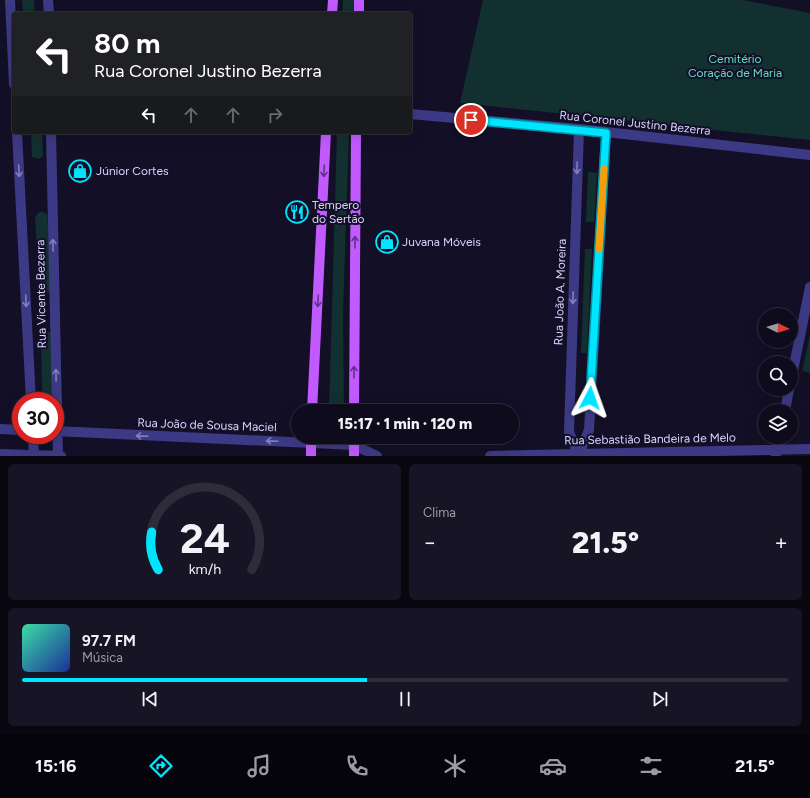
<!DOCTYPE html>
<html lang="pt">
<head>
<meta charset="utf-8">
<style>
  body { margin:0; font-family:Figtree,sans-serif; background:#171425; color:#f1f3f6; height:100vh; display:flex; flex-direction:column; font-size:15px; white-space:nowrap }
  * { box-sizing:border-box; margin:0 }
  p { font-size:13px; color:#9b9ba3 }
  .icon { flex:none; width:22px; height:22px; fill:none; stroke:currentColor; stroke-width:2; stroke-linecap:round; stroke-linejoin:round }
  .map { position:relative; height:456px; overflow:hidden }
  .sheet { display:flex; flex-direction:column; gap:8px; padding:8px; background:#08060f; flex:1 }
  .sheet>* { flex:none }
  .top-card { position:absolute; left:12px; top:12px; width:400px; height:122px; border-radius:4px; box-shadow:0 4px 16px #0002,0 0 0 1px #2e2b3b; background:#202124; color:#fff; overflow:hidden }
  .needle { width:26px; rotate:95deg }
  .fabs { position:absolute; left:758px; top:308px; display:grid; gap:8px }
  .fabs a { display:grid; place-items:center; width:40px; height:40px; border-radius:50%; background:#0e0b1c; box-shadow:0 4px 16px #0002,0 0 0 1px #2e2b3b; font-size:20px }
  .speed { position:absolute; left:12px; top:392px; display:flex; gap:8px; font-size:20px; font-weight:700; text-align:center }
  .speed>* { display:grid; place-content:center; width:52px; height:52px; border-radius:50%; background:#0e0b1c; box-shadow:0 4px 16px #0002,0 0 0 1px #2e2b3b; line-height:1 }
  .speed .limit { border:6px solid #d22; background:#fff; color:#111 }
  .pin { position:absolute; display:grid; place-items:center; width:34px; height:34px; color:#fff; margin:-17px; border:2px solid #fff; border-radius:50%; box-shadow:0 1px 4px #0007 }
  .me { position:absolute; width:44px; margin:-22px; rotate:4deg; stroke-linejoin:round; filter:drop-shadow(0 0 3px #0008) }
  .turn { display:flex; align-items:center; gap:14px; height:84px; padding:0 16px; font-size:18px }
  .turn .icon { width:52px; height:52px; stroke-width:2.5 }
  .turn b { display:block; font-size:28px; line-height:34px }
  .lanes { display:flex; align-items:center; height:38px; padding:0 16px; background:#0003; justify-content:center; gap:20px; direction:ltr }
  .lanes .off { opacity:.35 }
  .big { font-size:30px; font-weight:800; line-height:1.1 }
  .sheet .card { flex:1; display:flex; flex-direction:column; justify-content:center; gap:6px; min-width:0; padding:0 14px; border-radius:6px; background:#171425 }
  .sheet .dial { align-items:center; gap:0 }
  .dial svg { height:104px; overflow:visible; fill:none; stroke:#2e2b3b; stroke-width:7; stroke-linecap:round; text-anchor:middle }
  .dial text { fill:#f1f3f6; stroke:none }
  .song { display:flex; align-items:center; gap:12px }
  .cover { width:48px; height:48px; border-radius:6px; background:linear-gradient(135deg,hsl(160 70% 55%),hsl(230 70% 35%)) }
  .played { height:4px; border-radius:2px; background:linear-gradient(90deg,#00e5ff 45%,#2e2b3b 45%) }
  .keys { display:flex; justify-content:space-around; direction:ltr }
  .heat { display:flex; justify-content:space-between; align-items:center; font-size:22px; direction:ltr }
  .sheet .tiles { flex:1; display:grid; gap:8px; grid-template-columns:1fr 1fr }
  .card:last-child { grid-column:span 2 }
  .trip { position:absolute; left:291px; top:404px; width:228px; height:40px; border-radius:20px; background:#0e0b1c; box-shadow:0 4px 16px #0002,0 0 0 1px #2e2b3b; font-weight:800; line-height:40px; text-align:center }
  .dock { display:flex; height:64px; justify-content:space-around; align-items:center; background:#06040b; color:#9b9ba3 }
  .dock .icon { width:28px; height:28px }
  .dock .selected { color:#00e5ff }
  .dock b { font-size:18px; color:#f1f3f6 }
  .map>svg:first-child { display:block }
  .green { fill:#12302f }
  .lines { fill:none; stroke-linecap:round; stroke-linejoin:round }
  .minor { stroke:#3d3a85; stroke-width:10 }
  .tertiary { stroke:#3d3a85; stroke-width:10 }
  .primary { stroke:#c25bff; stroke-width:10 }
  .oneway { stroke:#837fbc }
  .oneway2 { stroke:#623188 }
  .route-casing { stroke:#0095a6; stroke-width:10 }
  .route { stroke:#00e5ff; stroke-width:7 }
  .slow { stroke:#f59e0b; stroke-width:7 }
  .labels { text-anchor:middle; stroke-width:4; stroke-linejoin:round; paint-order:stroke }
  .park-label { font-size:12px; fill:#5fe0c0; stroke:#130f26 }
  .street-label { font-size:12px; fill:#d9d4ff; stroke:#130f26 }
  .poi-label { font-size:12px; fill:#d9d4ff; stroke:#130f26; text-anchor:start }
</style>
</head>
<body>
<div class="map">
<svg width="810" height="456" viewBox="0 0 810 456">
  <rect width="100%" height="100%" fill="#130f26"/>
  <path class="green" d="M 22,0 L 34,0 L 35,14 L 23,14 Z
    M 343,0 L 354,0 L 354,14 L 342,14 Z
    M 483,0 L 743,0 L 810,13 L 810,140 L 460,103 Z
    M 31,132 L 42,132 L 43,156 L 39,159 L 32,157 Z
    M 337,132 L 349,132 L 343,315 L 344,411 L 329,411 Z
    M 588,172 L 597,173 L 594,222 L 586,222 Z
    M 39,212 L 43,212 L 47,214 L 52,289 L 49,292 L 43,292 L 40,290 L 35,217 Z
    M 585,249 L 592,249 L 587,353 L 581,353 Z
    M 49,332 L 53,334 L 52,395 L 46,396 L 42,391 L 41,336 L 43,333 Z
    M 810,335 L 810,373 L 802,371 Z"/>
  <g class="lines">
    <path class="minor" d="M 10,0 L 14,84
      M 48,0 L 49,14
      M 410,114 L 579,129 L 810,155
      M 17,132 L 31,401
      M 51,132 L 58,456
      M 791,380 L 810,287
      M 785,411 L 789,389
      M 33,435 L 34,456
      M 354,445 L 377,456
      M 578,454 L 569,432 L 579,129
      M 490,456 L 810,449
      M 578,456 L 589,430 L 606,133
      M 776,456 L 779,437"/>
    <path class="tertiary" d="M 0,429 L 21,430
      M 55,431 L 354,445
      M 0,454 L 61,456"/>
    <path class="primary" d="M 332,14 L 333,0
      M 359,14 L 359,0
      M 312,411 L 326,132
      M 354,411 L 356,132
      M 311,456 L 311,437
      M 354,456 L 354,437"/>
  </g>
  <defs><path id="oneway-shaft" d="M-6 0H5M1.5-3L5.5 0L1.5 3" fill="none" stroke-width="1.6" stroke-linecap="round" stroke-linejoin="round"/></defs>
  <g class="oneway">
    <use href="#oneway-shaft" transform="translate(577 168) rotate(92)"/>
    <use href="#oneway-shaft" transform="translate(19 171) rotate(87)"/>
    <use href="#oneway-shaft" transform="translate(53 245) rotate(-91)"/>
    <use href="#oneway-shaft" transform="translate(573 298) rotate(92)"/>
    <use href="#oneway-shaft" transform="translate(26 301) rotate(87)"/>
    <use href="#oneway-shaft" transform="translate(56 375) rotate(-91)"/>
    <use href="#oneway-shaft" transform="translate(142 436) rotate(-178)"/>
    <use href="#oneway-shaft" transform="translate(272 441) rotate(-178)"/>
  </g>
  <g class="oneway2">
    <use href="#oneway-shaft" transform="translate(324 171) rotate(93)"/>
    <use href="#oneway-shaft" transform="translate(355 242) rotate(-90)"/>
    <use href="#oneway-shaft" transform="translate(318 301) rotate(93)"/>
    <use href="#oneway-shaft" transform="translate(354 372) rotate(-90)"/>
  </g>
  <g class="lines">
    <g class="route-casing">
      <path id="route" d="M 471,120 L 606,133 L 590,398"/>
    </g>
    <use href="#route" class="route"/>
    <path class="slow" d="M 599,249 L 604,169"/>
  </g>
  <defs>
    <g id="shop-ring" transform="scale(1.15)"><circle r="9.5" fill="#130f26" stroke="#00e5ff" stroke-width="1.5"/><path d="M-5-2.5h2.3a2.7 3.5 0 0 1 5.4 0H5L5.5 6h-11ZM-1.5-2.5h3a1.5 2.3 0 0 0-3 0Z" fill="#00e5ff"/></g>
    <g id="restaurant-ring" transform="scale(1.15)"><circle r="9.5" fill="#130f26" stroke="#00e5ff" stroke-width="1.5"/><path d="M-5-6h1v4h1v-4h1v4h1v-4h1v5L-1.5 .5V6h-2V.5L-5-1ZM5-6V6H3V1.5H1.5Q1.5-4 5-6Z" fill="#00e5ff"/></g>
  </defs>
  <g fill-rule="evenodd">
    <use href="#shop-ring" x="80" y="171"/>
    <use href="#restaurant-ring" x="297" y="212"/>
    <use href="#shop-ring" x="387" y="242"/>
  </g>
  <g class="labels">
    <g class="park-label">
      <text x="735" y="63">Cemitério<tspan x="735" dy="14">Coração de Maria</tspan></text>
    </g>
    <g class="street-label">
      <text transform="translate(635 123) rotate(6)" y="4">Rua Coronel Justino Bezerra</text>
      <text transform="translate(560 292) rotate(-88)" y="4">Rua João A. Moreira</text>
      <text transform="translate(41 294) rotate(-91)" y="4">Rua Vicente Bezerra</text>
      <text transform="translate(207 425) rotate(2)" y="4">Rua João de Sousa Maciel</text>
      <text transform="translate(650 439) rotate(-1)" y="4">Rua Sebastião Bandeira de Melo</text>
    </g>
    <g class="poi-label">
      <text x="96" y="175">Júnior Cortes</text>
      <text x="312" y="209">Tempero<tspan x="312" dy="14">do Sertão</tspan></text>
      <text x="402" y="246">Juvana Móveis</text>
    </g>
  </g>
</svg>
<div class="fabs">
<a><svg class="needle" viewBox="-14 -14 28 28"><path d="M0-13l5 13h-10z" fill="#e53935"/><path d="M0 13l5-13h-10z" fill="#9b9ba3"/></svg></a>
<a><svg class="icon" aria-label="search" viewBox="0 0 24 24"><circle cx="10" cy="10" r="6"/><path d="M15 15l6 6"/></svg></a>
<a><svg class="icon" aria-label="layers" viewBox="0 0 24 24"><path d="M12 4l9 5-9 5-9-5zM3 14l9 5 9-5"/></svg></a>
</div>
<div class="speed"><div class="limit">30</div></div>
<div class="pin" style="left:471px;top:120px;background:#d93025"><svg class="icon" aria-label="arrive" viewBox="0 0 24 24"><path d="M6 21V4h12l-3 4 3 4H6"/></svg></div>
<svg class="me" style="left:590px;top:398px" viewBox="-20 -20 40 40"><path d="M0-17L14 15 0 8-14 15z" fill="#00e5ff" stroke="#fff" stroke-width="4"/></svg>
<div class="trip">15:17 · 1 min · 120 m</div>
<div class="top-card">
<div class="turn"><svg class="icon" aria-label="left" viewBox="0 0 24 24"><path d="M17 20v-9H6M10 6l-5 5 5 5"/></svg><div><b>80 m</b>Rua Coronel Justino Bezerra</div></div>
<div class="lanes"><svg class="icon" aria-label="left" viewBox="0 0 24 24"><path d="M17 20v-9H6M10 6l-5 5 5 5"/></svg><svg class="icon off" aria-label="ahead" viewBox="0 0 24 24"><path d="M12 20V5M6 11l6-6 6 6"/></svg><svg class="icon off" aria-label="ahead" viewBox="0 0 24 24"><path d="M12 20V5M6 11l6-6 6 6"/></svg><svg class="icon off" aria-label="right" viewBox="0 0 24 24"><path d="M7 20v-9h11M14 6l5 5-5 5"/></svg></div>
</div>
</div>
<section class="sheet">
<div class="tiles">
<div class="card dial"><svg viewBox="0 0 100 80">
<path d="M14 69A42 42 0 1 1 86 69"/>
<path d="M14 69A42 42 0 0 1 9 40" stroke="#00e5ff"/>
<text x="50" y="56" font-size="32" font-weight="700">24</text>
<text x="50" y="72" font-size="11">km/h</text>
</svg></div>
<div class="card"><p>Clima</p>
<div class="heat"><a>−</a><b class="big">21.5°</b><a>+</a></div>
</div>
<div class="card">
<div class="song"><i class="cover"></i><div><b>97.7 FM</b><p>Música</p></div></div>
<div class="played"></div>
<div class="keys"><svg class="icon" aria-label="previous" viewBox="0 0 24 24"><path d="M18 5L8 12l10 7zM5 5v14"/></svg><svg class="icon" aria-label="pause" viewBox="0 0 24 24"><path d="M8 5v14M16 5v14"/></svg><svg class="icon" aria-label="next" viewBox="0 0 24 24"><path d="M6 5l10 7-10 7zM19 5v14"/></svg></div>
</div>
</div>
</section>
<nav class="dock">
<b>15:16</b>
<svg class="icon selected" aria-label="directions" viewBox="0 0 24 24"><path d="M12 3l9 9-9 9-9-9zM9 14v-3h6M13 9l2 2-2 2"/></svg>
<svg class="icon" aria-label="music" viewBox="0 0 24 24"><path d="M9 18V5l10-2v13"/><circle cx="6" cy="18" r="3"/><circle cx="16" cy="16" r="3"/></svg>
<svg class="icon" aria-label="phone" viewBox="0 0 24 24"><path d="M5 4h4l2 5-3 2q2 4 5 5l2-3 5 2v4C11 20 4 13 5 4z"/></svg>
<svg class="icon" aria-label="climate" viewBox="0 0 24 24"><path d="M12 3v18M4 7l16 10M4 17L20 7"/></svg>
<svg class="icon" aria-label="car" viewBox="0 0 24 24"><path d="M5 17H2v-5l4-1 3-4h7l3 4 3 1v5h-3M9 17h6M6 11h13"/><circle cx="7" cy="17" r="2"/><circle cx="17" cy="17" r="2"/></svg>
<svg class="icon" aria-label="filters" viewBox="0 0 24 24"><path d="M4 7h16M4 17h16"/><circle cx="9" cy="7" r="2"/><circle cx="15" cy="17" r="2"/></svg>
<b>21.5°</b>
</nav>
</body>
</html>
